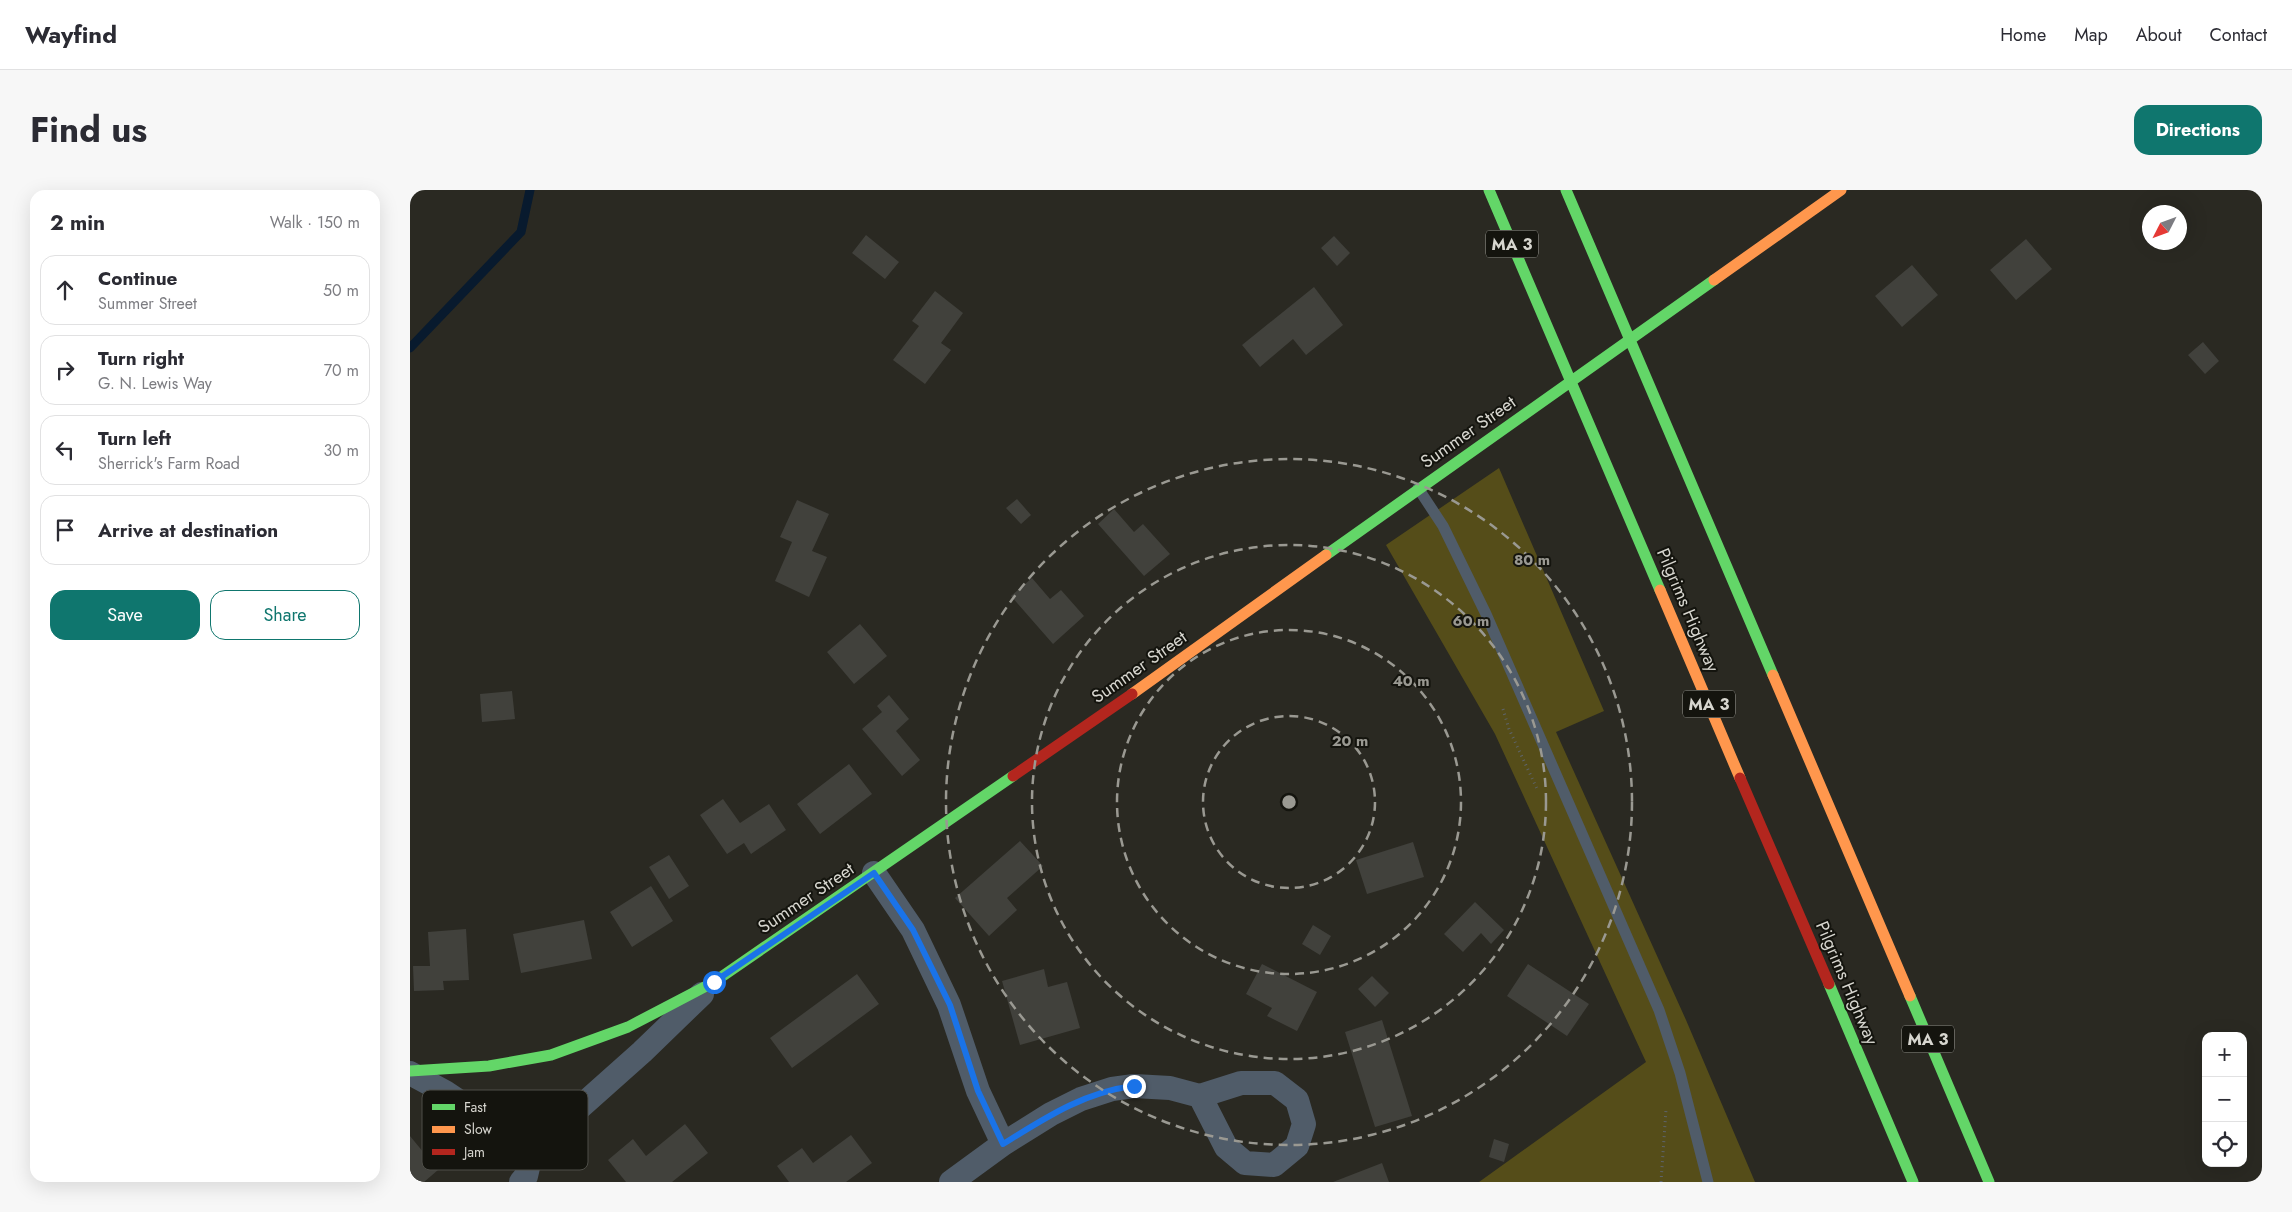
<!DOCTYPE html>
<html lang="en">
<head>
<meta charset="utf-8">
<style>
  body { margin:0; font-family:Jost,sans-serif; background:#f7f7f7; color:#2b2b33 }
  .controls { position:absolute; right:15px; bottom:15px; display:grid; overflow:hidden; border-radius:10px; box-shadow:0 5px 20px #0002 }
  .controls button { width:45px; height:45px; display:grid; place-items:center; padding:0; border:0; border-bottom:1px solid #e1e1e2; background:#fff; color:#2b2b33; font:25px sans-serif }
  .compass { position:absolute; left:1732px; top:15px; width:45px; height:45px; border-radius:50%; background:#fff; box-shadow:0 5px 20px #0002; rotate:228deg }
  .stop { position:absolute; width:15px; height:15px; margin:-11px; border:4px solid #1a73e8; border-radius:50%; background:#fff }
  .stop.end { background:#1a73e8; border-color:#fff; box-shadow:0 1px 5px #0008 }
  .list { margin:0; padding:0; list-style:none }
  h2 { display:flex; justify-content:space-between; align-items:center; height:65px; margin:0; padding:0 20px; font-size:21px }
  h2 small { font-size:16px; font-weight:400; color:#7c7c81 }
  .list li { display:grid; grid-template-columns:32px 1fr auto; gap:15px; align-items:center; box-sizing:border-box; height:70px; margin:0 10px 10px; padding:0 10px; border:1px solid #e1e1e2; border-radius:15px }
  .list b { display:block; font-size:19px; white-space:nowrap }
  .list p { margin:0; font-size:16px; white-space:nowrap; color:#7c7c81 }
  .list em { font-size:16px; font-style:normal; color:#7c7c81 }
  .actions { display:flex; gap:10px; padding:15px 20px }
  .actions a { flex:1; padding:11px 0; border:1px solid #0f766e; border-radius:15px; text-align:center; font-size:18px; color:#0f766e }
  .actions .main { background:#0f766e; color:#fff }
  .icon { flex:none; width:28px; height:28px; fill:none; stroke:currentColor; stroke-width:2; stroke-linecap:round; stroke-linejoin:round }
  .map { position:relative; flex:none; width:1852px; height:992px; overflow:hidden; border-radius:15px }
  header { display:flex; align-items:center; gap:30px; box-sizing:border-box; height:70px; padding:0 25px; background:#fff; border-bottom:1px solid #e1e1e2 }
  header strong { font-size:24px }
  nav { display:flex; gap:28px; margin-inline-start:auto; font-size:18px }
  .intro { display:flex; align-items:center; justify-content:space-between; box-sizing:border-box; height:120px; padding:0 30px }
  h1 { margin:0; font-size:35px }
  .button { padding:12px 22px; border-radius:15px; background:#0f766e; color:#fff; font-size:18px; font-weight:700 }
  main { display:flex; gap:30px; padding:0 30px }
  aside { flex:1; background:#fff; border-radius:15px; box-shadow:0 5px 20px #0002 }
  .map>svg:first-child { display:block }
</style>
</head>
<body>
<header>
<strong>Wayfind</strong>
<nav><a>Home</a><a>Map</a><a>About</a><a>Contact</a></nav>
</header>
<div class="intro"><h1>Find us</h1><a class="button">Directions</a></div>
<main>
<aside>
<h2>2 min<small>Walk · 150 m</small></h2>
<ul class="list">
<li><svg class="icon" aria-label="ahead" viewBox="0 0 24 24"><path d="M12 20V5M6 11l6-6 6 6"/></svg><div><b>Continue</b><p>Summer Street</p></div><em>50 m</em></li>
<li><svg class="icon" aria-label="right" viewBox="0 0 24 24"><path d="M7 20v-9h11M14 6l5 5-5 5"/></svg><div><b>Turn right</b><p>G. N. Lewis Way</p></div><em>70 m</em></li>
<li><svg class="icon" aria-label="left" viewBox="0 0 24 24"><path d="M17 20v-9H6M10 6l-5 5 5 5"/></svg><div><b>Turn left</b><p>Sherrick's Farm Road</p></div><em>30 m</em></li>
<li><svg class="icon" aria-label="arrive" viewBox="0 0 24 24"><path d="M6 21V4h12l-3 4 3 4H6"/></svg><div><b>Arrive at destination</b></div></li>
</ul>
<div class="actions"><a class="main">Save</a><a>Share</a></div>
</aside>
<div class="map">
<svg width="1852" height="992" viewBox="0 0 1852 992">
  <rect width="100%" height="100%" fill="#2a2922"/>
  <path fill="#554d19" d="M1089 278 1194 521 1146 542 1276 830 1345 992H1069L1236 872 1085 544 976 355Z"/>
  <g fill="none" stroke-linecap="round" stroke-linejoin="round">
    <path stroke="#081a2e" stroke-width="9" d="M0 158 111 42 120 0"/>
  </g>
  <path fill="#41413c" d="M456 45 489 72 475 89 442 63Z
    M924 46 940 63 927 76 911 58Z
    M1616 49 1642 79 1606 110 1580 80Z
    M1502 75 1528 105 1492 137 1465 106Z
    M904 97 933 135 896 165 883 149 850 177 832 155Z
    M525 101 553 123 531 153 541 160 515 194 483 170 509 136 502 131Z
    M1793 152 1809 171 1795 184 1778 165Z
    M607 309 621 325 611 334 596 318Z
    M387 310 419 324 402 361 417 367 399 407 365 391 382 352 370 347Z
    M704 319 724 342 733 334 760 364 734 386 688 334Z
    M622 388 640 409 651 400 674 426 643 454 601 406Z
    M450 434 477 466 444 494 417 462Z
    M102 501 105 529 72 532 70 504Z
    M479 505 499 529 486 541 510 570 492 586 452 539 472 522 467 516Z
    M439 574 462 604 410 644 387 614Z
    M313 609 330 633 359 614 376 640 341 664 334 653 317 664 290 625Z
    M610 651 633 676 597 708 607 720 579 746 545 708Z
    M1003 652 1014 687 957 704 946 670Z
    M259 665 279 696 259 709 239 677Z
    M241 696 263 731 222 757 200 722Z
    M1065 712 1094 740 1081 754 1071 743 1053 762 1034 744Z
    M174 730 182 769 111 783 103 744Z
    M903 735 921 746 910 765 892 754Z
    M56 739 59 790 33 791 34 800 4 801 3 776H20L18 742Z
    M852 774 907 802 887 841 857 826 862 818 836 804Z
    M1118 774 1179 814 1157 846 1097 806Z
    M634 779 638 797 657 792 670 838 610 855 592 791Z
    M447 784 469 814 382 878 360 848Z
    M962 786 979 803 965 817 948 799Z
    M972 830 1002 926 965 937 935 842Z
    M275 934 298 963 262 992H216L198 970 223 949 236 966Z
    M441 945 462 973 436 992H379L367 976 392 958 403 973Z
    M0 946 28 980 14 992H0Z
    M1084 949 1099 954 1094 972 1079 967Z
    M972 973 979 992H923Z"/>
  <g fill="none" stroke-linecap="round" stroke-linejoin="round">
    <path stroke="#5e646a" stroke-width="3" stroke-dasharray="1 4" stroke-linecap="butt" d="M1093 519 1099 539 1128 601
      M1251 992 1256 920"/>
    <path stroke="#505c69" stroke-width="11" d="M1008 298 1033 336 1076 424 1249 820 1270 883 1298 992"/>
    <path stroke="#505c69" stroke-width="24" d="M464 683 503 740 539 815 568 901 593 954
      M0 883 35 902 122 960
      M111 992 116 986 122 960 232 862 292 804
      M541 992 593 954 641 924 671 909 702 899 724 896 760 898 790 906 831 893H865L887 910 894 934 887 956 864 975 835 973 816 957 790 906"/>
    <path stroke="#63d668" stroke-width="11" d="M1079 0 1250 400
      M1156 0 1363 485
      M916 365 1304 90
      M1419 794 1503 992
      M1500 806 1579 992
      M0 881 79 876 141 865 218 837 304 792 603 586"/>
    <path stroke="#ff974d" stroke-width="11" d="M1304 90 1431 0
      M1250 400 1330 588
      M1363 485 1500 806
      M722 504 916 365"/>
    <path stroke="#b3261e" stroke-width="11" d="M603 586 722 504
      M1330 588 1419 794"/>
  </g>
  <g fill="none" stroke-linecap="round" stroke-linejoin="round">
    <path stroke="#1a73e8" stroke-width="6" d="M304 792 464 683 503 740 540 815 568 901 593 954C635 928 674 902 724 896"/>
  </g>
  <g fill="none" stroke="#9a9992" stroke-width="2.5" stroke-dasharray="9 6">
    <circle cx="879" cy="612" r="86"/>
    <circle cx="879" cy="612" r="172"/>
    <circle cx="879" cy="612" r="257"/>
    <circle cx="879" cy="612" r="343"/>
  </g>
  <g text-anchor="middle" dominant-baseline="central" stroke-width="4" stroke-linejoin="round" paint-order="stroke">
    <g fill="#14140e" stroke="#9c9c95" stroke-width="1">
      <rect x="1076" y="40.5" width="52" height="27" rx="4"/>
      <rect x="1273" y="500.5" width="52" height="27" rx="4"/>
      <rect x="1492" y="835.5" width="52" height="27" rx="4"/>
    </g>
    <g font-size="16" font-weight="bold" fill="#d7d6cf">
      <text x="1102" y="54">MA 3</text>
      <text x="1299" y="514">MA 3</text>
      <text x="1518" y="849">MA 3</text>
    </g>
    <g font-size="18" fill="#d7d6cf" stroke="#14140e">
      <text transform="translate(1058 242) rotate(-35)">Summer Street</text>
      <text transform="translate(1278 420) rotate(67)">Pilgrims Highway</text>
      <text transform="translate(729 477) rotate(-35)">Summer Street</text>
      <text transform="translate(396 708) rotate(-34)">Summer Street</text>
      <text transform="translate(1437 793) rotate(67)">Pilgrims Highway</text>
    </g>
  </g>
  <rect x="12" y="900" width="166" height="80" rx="8" fill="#14140e" stroke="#4e4e48" stroke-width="1"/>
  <rect x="22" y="914" width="23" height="6" fill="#63d668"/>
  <rect x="22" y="936" width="23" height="7" fill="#ff974d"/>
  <rect x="22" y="959" width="23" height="6" fill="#b3261e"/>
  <g font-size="14" fill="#d7d6cf">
    <text x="54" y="922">Fast</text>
    <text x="54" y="944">Slow</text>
    <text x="54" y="967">Jam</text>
  </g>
  <circle cx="879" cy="612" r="8" fill="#9a9992" stroke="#14140e" stroke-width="2.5"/>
  <g font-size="15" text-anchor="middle" font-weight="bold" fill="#9a9992" stroke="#14140e" stroke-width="4" stroke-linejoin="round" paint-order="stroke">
    <text x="1122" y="375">80 m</text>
    <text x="1061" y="436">60 m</text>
    <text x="1001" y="496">40 m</text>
    <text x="940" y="556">20 m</text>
  </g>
</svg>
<div class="controls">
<button>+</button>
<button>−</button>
<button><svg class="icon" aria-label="locate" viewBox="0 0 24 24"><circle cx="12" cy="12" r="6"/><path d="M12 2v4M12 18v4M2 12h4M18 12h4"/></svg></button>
</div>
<svg class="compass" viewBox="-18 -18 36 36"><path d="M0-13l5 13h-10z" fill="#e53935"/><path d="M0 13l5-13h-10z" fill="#7c7c81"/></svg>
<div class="stop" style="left:304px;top:792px"></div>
<div class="stop end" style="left:724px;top:896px"></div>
</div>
</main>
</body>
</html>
